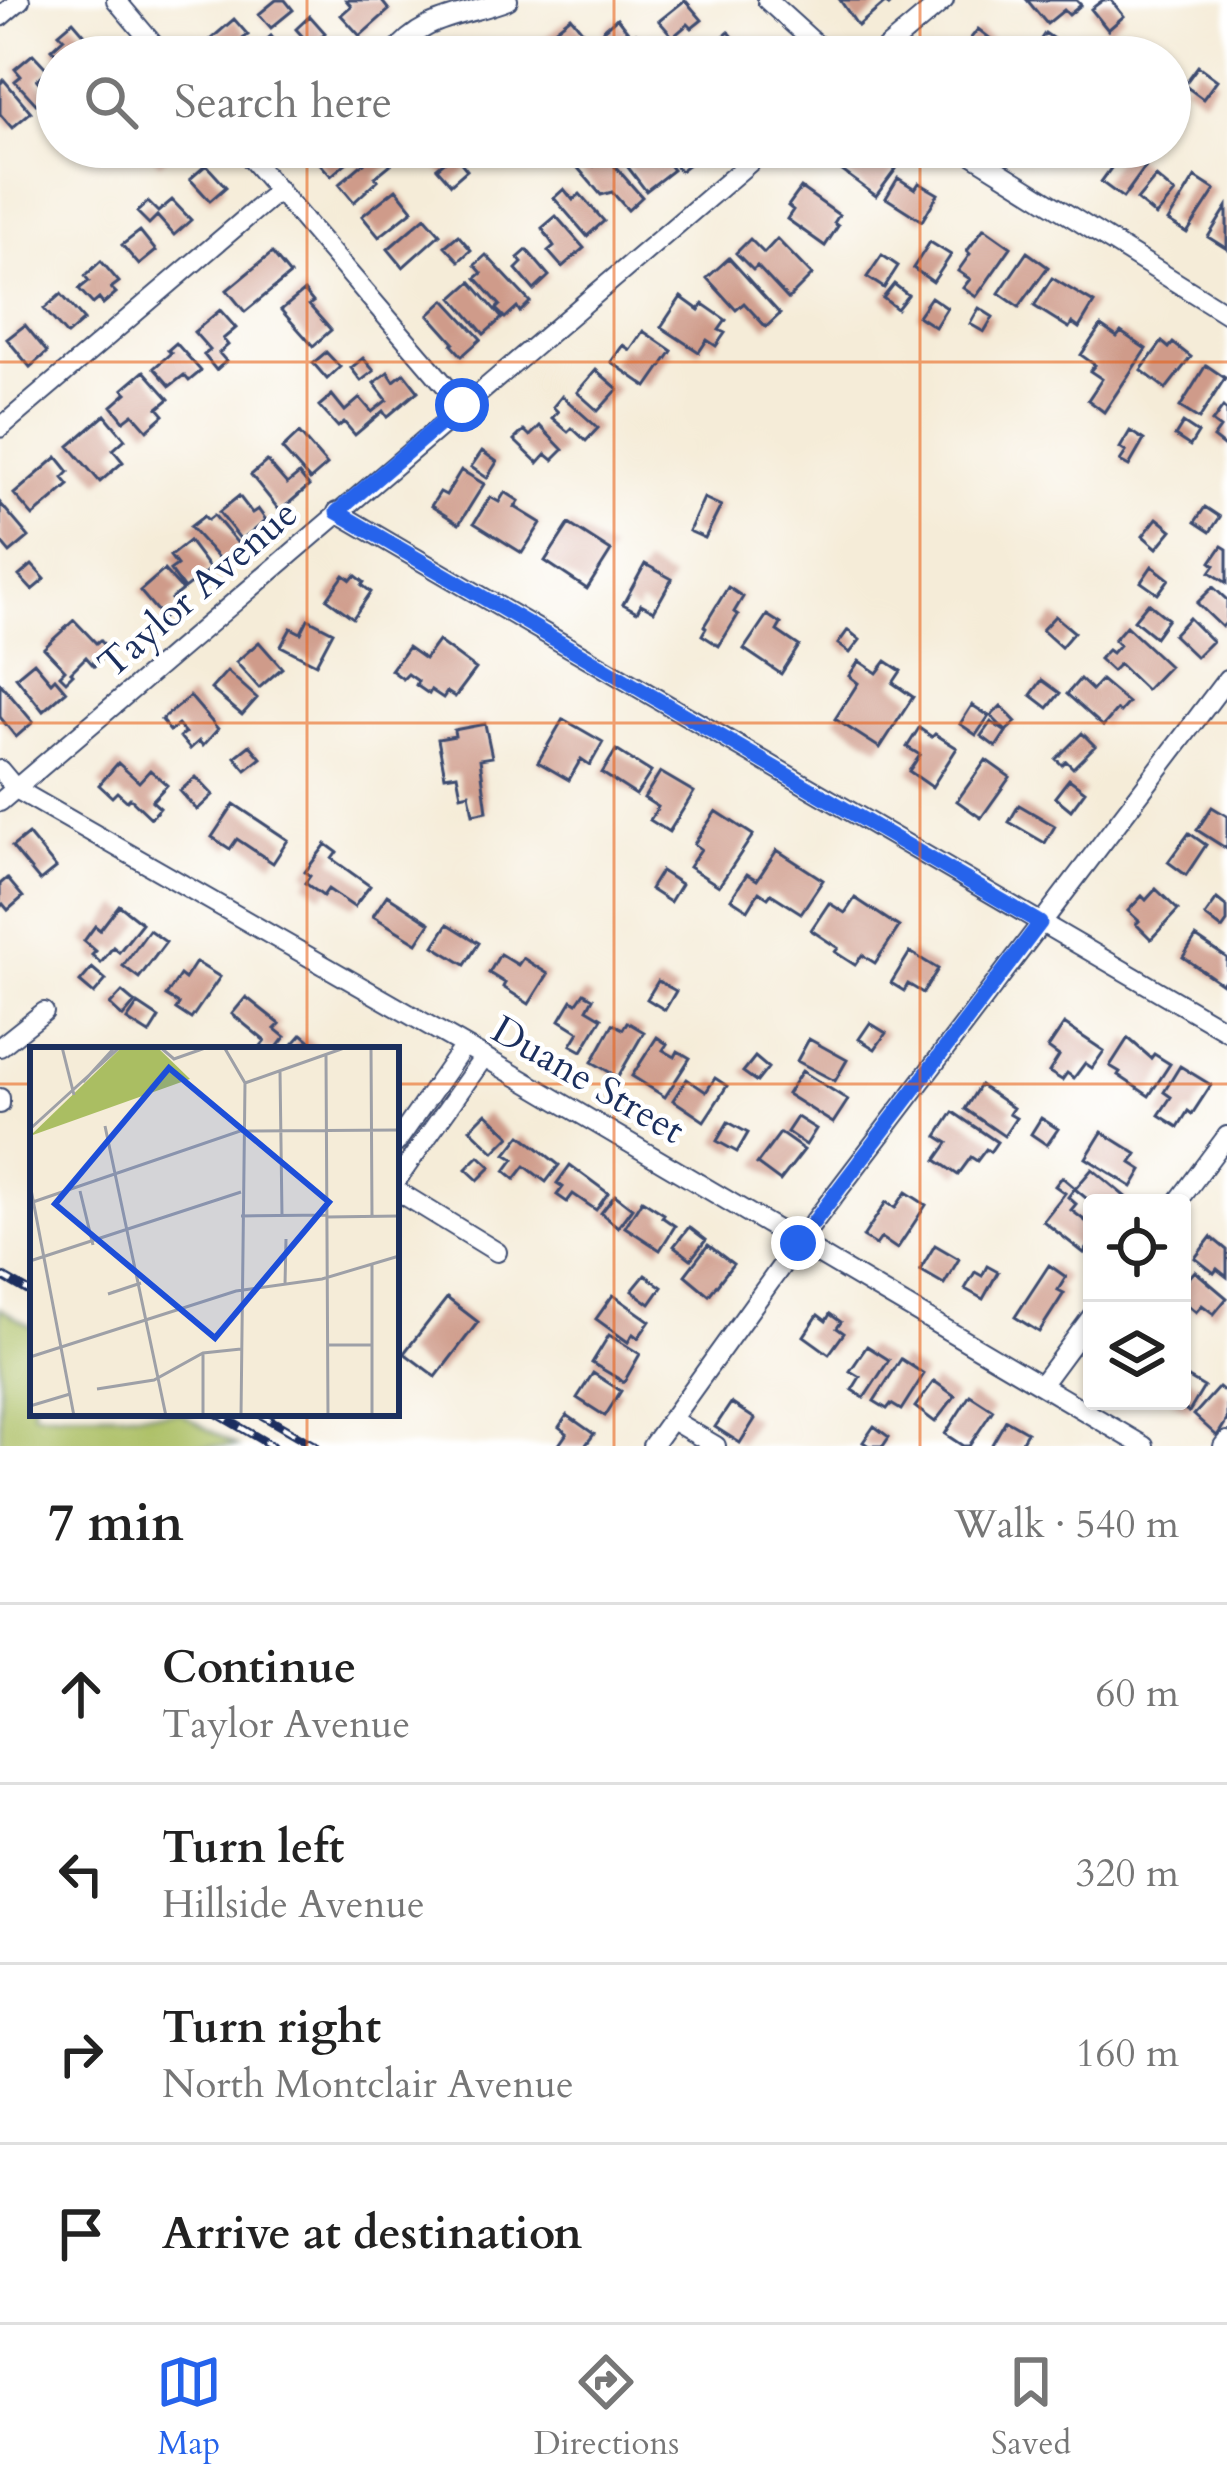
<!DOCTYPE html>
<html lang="en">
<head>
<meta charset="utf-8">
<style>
  body { margin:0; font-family:Cardo,serif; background:#f6f6f6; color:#222 }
  .controls { position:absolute; right:36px; bottom:36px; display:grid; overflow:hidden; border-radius:12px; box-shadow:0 3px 9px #0004 }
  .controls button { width:108px; height:108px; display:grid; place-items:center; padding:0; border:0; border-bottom:3px solid #e0e0e0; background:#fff; color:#222; font:60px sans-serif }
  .stop { position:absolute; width:36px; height:36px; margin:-27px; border:9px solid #2563eb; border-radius:50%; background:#fff }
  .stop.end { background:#2563eb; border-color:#fff; box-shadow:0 3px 12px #0008 }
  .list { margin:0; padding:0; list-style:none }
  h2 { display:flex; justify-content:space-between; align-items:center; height:156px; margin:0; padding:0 48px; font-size:51px }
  h2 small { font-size:39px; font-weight:400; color:#767676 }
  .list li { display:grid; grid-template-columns:78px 1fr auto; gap:36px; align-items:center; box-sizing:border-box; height:180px; padding:0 48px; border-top:3px solid #e0e0e0 }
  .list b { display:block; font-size:45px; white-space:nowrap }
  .list p { margin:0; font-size:39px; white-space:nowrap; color:#767676 }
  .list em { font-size:39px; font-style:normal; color:#767676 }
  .icon { flex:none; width:66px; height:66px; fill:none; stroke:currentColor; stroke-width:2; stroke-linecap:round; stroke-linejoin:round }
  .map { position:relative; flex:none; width:1227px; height:1446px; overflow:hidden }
  .search { position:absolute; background:#fff; box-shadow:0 3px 9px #0004; left:36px; right:36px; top:36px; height:132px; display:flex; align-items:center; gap:30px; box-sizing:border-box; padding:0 42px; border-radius:66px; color:#767676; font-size:45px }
  .sheet { height:876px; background:#fff }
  nav { display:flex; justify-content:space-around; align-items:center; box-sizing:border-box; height:168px; border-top:3px solid #e0e0e0; background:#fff; font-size:33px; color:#767676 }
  nav a { display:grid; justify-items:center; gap:6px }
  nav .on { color:#2563eb }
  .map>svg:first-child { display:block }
</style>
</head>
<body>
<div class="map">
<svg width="1227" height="1446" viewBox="0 0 1227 1446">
  <rect width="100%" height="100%" fill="#fff"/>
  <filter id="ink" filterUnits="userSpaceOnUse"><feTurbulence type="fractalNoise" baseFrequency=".00833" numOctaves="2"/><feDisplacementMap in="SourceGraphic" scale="24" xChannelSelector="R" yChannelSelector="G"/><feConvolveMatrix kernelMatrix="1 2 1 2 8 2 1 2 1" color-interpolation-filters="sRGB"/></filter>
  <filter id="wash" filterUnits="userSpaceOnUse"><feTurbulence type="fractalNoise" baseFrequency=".004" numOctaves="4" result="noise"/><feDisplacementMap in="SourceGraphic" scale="48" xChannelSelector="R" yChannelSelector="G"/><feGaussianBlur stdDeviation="2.7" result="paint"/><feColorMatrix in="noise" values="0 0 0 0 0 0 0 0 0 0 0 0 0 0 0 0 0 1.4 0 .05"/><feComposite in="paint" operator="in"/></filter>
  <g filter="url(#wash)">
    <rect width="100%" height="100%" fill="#f5ecd8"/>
    <path fill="#aabe62" stroke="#627660" stroke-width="3" d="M0 1308 33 1328V1413H180L237 1446H0Z"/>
    <g id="blocks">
      <path fill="#cf9b8a" d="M276 0H285L293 10 271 28 259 14Z
        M346 0H381L389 10 360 36 341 15 351 6Z
        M685 0 702 20 692 28 688 24 673 37 659 21Z
        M840 0H895L889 6 886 2 858 26Z
        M1027 0H1076L1081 5 1069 15 1064 10 1047 24Z
        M1103 0H1111L1124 16 1108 30 1091 9Z
        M310 16 325 33 311 46 296 29Z
        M571 17 589 39 567 57 561 52 555 57H545L535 45Z
        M617 18 629 33 616 44 603 30Z
        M234 19 248 35 240 41 243 44 227 57 211 39Z
        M73 21 104 57H59L52 49 64 38 59 33Z
        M978 29 1005 50 1000 57H956Z
        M729 32 750 57H712L707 51Z
        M636 33 647 46 632 57 622 45Z
        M1045 33 1061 44 1051 57H1046L1034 49Z
        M271 36 285 53 281 57H247Z
        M33 54 48 70 37 80 48 93 36 104 15 81 21 76 15 69Z
        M1198 66 1217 80 1203 99 1184 85Z
        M4 80 31 112 12 128 0 114V84Z
        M145 147H179L160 164Z
        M305 147H356L349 153 353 157 331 176Z
        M652 147H655L673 170 646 191 627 166Z
        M660 147H697L702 154 680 171Z
        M840 147H849L875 167 882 158 896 169 876 196 830 162Z
        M379 150 391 164 375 177 378 180 354 202 339 184Z
        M1124 150 1146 166 1123 198 1101 182Z
        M454 154 467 170 451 184 437 168Z
        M606 156 642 197 628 210 612 192 601 195 578 168 587 159 594 166Z
        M206 165 226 187 210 201 190 179Z
        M1156 177 1175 193 1156 216 1137 200Z
        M1195 177 1215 190 1187 233 1168 221Z
        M898 178 915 189 919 183 938 194 922 221 886 198Z
        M801 188 839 215 834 223 838 226 825 246 787 219 793 210 788 206Z
        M396 189 413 210 379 237 362 216Z
        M564 189 573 200 580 194 604 221 587 236 554 198Z
        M172 200 191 220 174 235 157 216 149 224 137 212 148 202 158 212Z
        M1227 207V249L1208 237Z
        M556 216 584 248 562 267 548 251 554 246 542 228Z
        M425 217 440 234 403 267 388 249Z
        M984 228 1011 247 976 297 963 288 970 279 958 271 970 254 967 251Z
        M140 231 156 251 139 265 122 245Z
        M458 235 471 250 459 261 445 246Z
        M750 239 764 253 777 239 812 275 788 299 757 266 753 270 736 253Z
        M930 242 951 255 933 282 913 268Z
        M527 250 549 276 534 290 516 269 522 263 518 258Z
        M1027 252 1048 267 1019 307 999 293Z
        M272 253 290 275 245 312 227 290Z
        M486 255 530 302 520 312 517 307 505 318 496 309 500 305 476 278 482 273 475 265Z
        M882 255 898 266 884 288 867 277Z
        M729 258 780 314 766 327 744 303 736 310 707 278Z
        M101 261 119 282 111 288 116 293 103 304 99 299 93 304 79 289 89 281 85 276Z
        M1052 278 1094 303 1079 328 1072 323 1069 328 1034 306Z
        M471 282 502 318 484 334 453 298Z
        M894 284 908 295 897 309 883 298Z
        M304 291 313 302 309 305 331 330 313 346 281 310Z
        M61 294 84 320 67 335 44 309Z
        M681 297 699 310 703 304 726 320 719 330 725 333 716 346 707 340 699 352 661 327Z
        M931 297 947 308 935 327 918 316Z
        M445 300 481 339 462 356 452 345 454 343 429 315Z
        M979 308 993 317 984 332 970 324Z
        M220 310 236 328 223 339 228 345 219 353 226 361 216 370 204 355 210 350 194 332Z
        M25 325 47 352 30 367 7 339Z
        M1101 326 1117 337 1121 332 1146 349 1104 412 1088 400 1102 379 1090 371 1095 365 1081 355Z
        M643 331 672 351 647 387 611 362 623 345 630 350Z
        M1162 342 1169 348 1173 343 1191 357 1166 389 1141 370Z
        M176 343 201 371 189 381 184 375 170 386 154 368 171 353 168 350Z
        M326 352 340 367 327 379 313 363Z
        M363 358 374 371 361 381 351 368Z
        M1206 365 1225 378 1199 419 1180 407Z
        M596 370 618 389 598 411 577 392Z
        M144 371 169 399 158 408 164 415 147 430 133 414 124 421 112 406 127 393 123 389Z
        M388 372 394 381 404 373 418 391 387 417 383 411 355 435 344 422 338 427 319 406 332 395 345 411 360 398 372 412 387 400 374 383Z
        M562 396 598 428 586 441 572 428 568 432 552 418 558 412 553 407Z
        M1223 407 1227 411V449L1213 438 1220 428 1212 422Z
        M105 415 125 439 113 450 123 462 100 482 69 446Z
        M1183 423 1198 433 1190 446 1175 436Z
        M540 426 563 450 553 460 546 454 538 463 514 440 524 430 530 436Z
        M1130 431 1144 440 1129 466 1120 461 1126 452 1120 448Z
        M299 433 327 465 310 480 282 449Z
        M482 451 497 462 487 478 471 467Z
        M57 457 69 472 63 478 69 485 33 516 14 494Z
        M267 461 287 484 299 474 309 486 280 511 251 475Z
        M461 470 484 484 459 524 431 506 440 492 446 495Z
        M505 492 519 501 515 507 541 523 522 553 474 523 490 497 499 502Z
        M239 496 252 513 258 509 266 520 241 540 219 512Z
        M704 498 721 506 705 538 689 531Z
        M0 503 29 537 10 553 0 541Z
        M1205 507 1220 517 1210 532 1195 522Z
        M214 515 240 546 221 561 190 527 204 516 208 520Z
        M1157 518 1172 530 1157 548 1143 536Z
        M569 524 611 551 587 589 545 561Z
        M189 541 210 569 184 589 170 570 177 565 170 556Z
        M1222 546 1227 549V583L1210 572 1215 565 1211 562Z
        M645 564 672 579 654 611 641 604 637 612 623 604Z
        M32 565 45 579 32 590 19 576Z
        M1152 566 1169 579 1158 594 1141 582Z
        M164 570 182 590 171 599 177 605 163 618 140 591Z
        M344 575 351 580 355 575 364 582 362 585 371 592 353 618 327 599Z
        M728 587 743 597 734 612 738 615 719 646 702 635 706 628 704 626Z
        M1213 587 1227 600V622L1222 627 1197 603Z
        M1148 603 1168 619 1155 637 1134 620Z
        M767 615 781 624 777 631 799 646 781 674 744 649Z
        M1055 616 1074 632 1061 647 1042 630Z
        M1189 618 1212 641 1196 657 1173 635Z
        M308 619 333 632 316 664 281 646 291 628 301 633Z
        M74 620 96 643 100 640 110 651 94 666 86 657 71 672 73 674 66 681 60 675 65 670 44 648Z
        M1126 626 1169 666 1146 690 1119 664 1112 671 1099 659 1108 650 1112 653 1119 645 1114 640Z
        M848 630 860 640 850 653 838 644Z
        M438 641 476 669 455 697 447 692 443 698 431 690 429 694 416 685 418 681 408 674 403 679 391 670 408 647 425 659Z
        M259 642 282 668 259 688 236 662Z
        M859 661 877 673 886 661 901 671 893 683 913 697 880 748 835 719 858 683 849 676Z
        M34 662 51 682 55 678 66 691 43 711 16 677Z
        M227 671 257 698 242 715 211 689Z
        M1080 679 1092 690 1101 680 1128 703 1120 712 1117 710 1103 726 1067 694Z
        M1042 680 1060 693 1048 708 1031 695Z
        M0 683 33 722 16 737 0 717Z
        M190 696 218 729 203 746 199 741 190 749 180 737 185 733 178 725 170 731 161 720Z
        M972 705 989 716 976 735 960 724Z
        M1001 706 1016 722 1006 731 991 716Z
        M563 719 603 742 590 765 581 759 569 780 538 762Z
        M991 722 1006 732 996 747 981 736Z
        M485 724 492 757 480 759 487 811 473 814 469 793 461 795 457 774 445 776 438 739 455 736 454 730Z
        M919 728 932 737 935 734 957 748 932 787 909 771 920 755 907 747Z
        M1082 733 1095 746 1073 768 1066 761 1062 765 1056 759Z
        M250 745 261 758 246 770 235 757Z
        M616 750 651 772 636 795 602 773Z
        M986 760 1010 777 981 818 957 801Z
        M118 763 139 782 150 770 167 785 152 801 160 808 151 818 130 798 127 801 117 792 112 797 99 785Z
        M660 772 694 792 669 832 650 820 658 807 644 798Z
        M196 777 213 795 197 810 180 791Z
        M1069 779 1085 791 1071 810 1055 797Z
        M234 804 288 840 273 863 237 839 230 849 212 837Z
        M1019 805 1055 826 1045 843 1009 822Z
        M1212 807 1227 816V849L1197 830Z
        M716 811 753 835 719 886 689 867 701 849 694 844Z
        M1189 833 1206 845 1186 875 1168 862Z
        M28 834 56 868 40 881 12 847Z
        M326 844 337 852 332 859 370 886 354 907 328 889 323 896 305 883 310 876 305 872Z
        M777 850 823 880 801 913 771 894 768 898 759 892 748 910 731 899 747 874 757 880Z
        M661 871 681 884 670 902 650 889Z
        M7 878 23 897 8 910 3 904 0 907V884Z
        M1156 889 1178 910 1151 939 1136 924 1139 921 1128 911 1142 896 1146 900Z
        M387 895 430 923 417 943 373 916Z
        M855 898 899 927 875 963 862 955 855 965 835 952 838 948 811 930 829 903 845 913Z
        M1217 899 1227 907V922L1222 929 1205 916Z
        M119 905 142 923 119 952 113 947 101 963 92 955 96 951 84 941 95 926 100 930Z
        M448 924 479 943 465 965 434 946Z
        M149 930 166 942 139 978 123 966Z
        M1196 937 1227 958V977L1222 984 1183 957Z
        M910 952 938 969 923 993 908 984 904 991 891 983Z
        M500 954 518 965 523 958 548 974 529 1004 503 987 505 983 489 973Z
        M196 962 220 977 191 1019 176 1009 179 1004 166 996 180 975 185 979Z
        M92 968 106 980 94 994 80 982Z
        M658 981 676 991 665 1010 647 999Z
        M122 992 135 1003 123 1017 110 1005Z
        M584 993 593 998 587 1009 602 1018 582 1051 571 1045 579 1032 560 1020 572 1000 577 1003Z
        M246 997 280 1024 275 1029 285 1037 275 1050H266L261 1046 265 1041 232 1014Z
        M138 1004 159 1018 149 1034 127 1020Z
        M627 1022 644 1032 618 1077 592 1062 613 1024 623 1029Z
        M870 1023 886 1033 875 1049 859 1039Z
        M1064 1024 1104 1051 1092 1068 1085 1063 1074 1078 1067 1073 1062 1080 1049 1072 1059 1056 1048 1048Z
        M302 1034 321 1050H288Z
        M657 1037 667 1044 663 1050 675 1057 678 1051 690 1058 665 1097 632 1076Z
        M1128 1038 1151 1058 1154 1054 1170 1064 1149 1096 1118 1075 1120 1072 1110 1066Z
        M809 1039 847 1060 835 1081 797 1061Z
        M755 1057 768 1068 757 1082 743 1072Z
        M1180 1066 1211 1085 1192 1114 1188 1111 1178 1127 1159 1115 1171 1097 1164 1092Z
        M802 1071 848 1100 833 1123 787 1094Z
        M715 1078 727 1086 704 1121 673 1100 687 1079 706 1092Z
        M980 1085 1013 1108 1009 1114 1016 1118 1004 1136 965 1109Z
        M953 1112 997 1142 990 1152 986 1149 977 1161 971 1157 958 1175 936 1160 948 1143 937 1136Z
        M486 1113 510 1136 494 1152 470 1129Z
        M797 1117 816 1129 806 1145 787 1132Z
        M1041 1118 1058 1129 1047 1145 1031 1134Z
        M728 1122 748 1133 737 1152 717 1141Z
        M1102 1132 1137 1154 1131 1163 1142 1170 1132 1187 1086 1158Z
        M780 1133 804 1150 780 1181 757 1164Z
        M521 1135 559 1165 546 1182 525 1166 515 1179 505 1171 514 1159 506 1154Z
        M479 1156 491 1167 478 1180 466 1169Z
        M570 1165 608 1193 596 1210 573 1194 567 1202 557 1195 563 1187 557 1183Z
        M1092 1169 1128 1199 1125 1203H1092L1075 1189Z
        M1062 1177 1075 1188 1068 1197 1076 1204 1071 1210 1092 1226V1242L1084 1253 1043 1221 1065 1193 1055 1186Z
        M906 1192 926 1205 897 1249 881 1238 876 1245 863 1237 886 1202 895 1208Z
        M615 1195 632 1208 618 1227 601 1213Z
        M642 1200 664 1214 662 1217 675 1226 660 1250 625 1227Z
        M689 1227 706 1240 691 1259 674 1246Z
        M1211 1237 1227 1250V1277L1217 1269 1214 1273 1195 1258Z
        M708 1245 733 1264 709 1295 685 1275Z
        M935 1245 959 1259 944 1284 920 1270Z
        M1049 1265 1066 1277 1058 1290 1064 1293 1039 1332 1015 1317Z
        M987 1266 998 1272 983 1299 965 1289 975 1272 982 1276Z
        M1195 1271 1227 1298 1214 1314 1202 1305 1196 1312 1182 1300V1286Z
        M645 1275 662 1287 650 1304 632 1291Z
        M613 1295 650 1321 638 1338 633 1334 628 1342 596 1319Z
        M447 1298 478 1322 436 1377 404 1353Z
        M830 1314 841 1322 837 1328 844 1333 829 1354 804 1336 818 1315 826 1321Z
        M609 1335 640 1354 624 1382 592 1363Z
        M867 1346 889 1360 864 1398 852 1390 860 1377 850 1371Z
        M901 1359 924 1374 901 1410 891 1404 887 1409 874 1401Z
        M593 1373 621 1391 605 1416 577 1398Z
        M1182 1374 1204 1387 1189 1412 1171 1401H1182Z
        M934 1381 955 1396 935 1422 915 1407Z
        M1219 1387 1227 1394V1420L1217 1436 1194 1415Z
        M970 1395 993 1410 969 1446H963L945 1434Z
        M731 1403 755 1419 740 1443 715 1427Z
        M567 1415 594 1434 585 1446H558L567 1433 559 1427Z
        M1006 1420 1027 1432 1019 1446H991Z
        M874 1426 889 1437 883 1446H869L863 1442Z"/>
    </g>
  </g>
  <g filter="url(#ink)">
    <use href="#blocks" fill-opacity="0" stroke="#3c4b70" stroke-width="3"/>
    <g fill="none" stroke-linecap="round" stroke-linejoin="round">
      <defs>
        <path id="minor" d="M116 0 164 57
          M767 0 830 57
          M0 17 20 0
          M391 57C424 14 462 18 508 0
          M876 57 944 0
          M241 147 462 405
          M960 147 1227 314
          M0 428 279 190
          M337 512 1227 1031
          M0 770 16 789 484 1057 1144 1446
          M0 802 768 147
          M0 1047 44 1012
          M0 1098V1104
          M396 1143 464 1046
          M396 1181 484 1057
          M396 1190 497 1252
          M1177 1203 1227 1136
          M1041 1385 1092 1316
          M672 1420 716 1446
          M652 1446 798 1243 1227 679
          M1223 1446 1227 1441"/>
      </defs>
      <use href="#minor" stroke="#3c4b70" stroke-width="22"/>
      <use href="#minor" stroke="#fff" stroke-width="18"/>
      <defs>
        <path id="rail" d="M0 1275 33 1294
          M216 1413 272 1446
          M258 1413 315 1446"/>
      </defs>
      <use href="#rail" stroke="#1b2f5e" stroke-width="9"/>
      <use href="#rail" stroke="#fff" stroke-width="4.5" stroke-dasharray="14" stroke-linecap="butt"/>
    </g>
  </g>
  <g fill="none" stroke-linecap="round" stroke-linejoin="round" filter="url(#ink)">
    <path stroke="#2563eb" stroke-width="15" d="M462 405 337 512 1040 923 798 1243"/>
  </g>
  <path fill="none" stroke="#e8590c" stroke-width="3" stroke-opacity="0.55" d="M307 0V57M614 0V57M920 0V57M307 147V1050M614 147V1446M920 147V1446M0 362H1227M0 723H1227M0 1084H33M396 1084H1227M307 1413V1446"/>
  <g text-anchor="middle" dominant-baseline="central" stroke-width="9" stroke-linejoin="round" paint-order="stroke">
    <g font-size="39" fill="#1b2f5e" stroke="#fff">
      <text transform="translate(198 589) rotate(-41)">Taylor Avenue</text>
      <text transform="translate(588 1080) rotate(30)">Duane Street</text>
    </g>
  </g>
  <g transform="translate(30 1047)">
    <rect width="369" height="369" fill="#f5ecd8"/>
    <path d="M92 0H127L160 32 0 89Z" fill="#aabe62"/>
    <path fill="none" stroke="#9ea0a7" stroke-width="3" d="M32 0 44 48M130 0 144 12 178 0M194 0 215 36 211 369M341 0 342 169M296 8 298 369M250 24 252 169M53 35 85 0M215 36 317 0M75 79 136 369M0 82 90 0M0 137 44 369M50 144 63 198M0 156 210 84 369 83M211 169 297 168M297 170 369 169M0 214 211 145M342 217V369M255 237 256 192M84 245 78 247 111 236M297 298H342M0 310 206 244 292 232 369 209M67 342 124 333 173 306 211 302M0 359 40 347M173 369V306"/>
    <path fill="#1d4ed8" fill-opacity="0.15" stroke="#1d4ed8" stroke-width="6" d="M139 21 299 155 185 291 25 157Z"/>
    <rect width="369" height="369" fill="none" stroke="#1b2f5e" stroke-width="6"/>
  </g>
</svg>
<div class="controls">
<button><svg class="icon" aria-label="locate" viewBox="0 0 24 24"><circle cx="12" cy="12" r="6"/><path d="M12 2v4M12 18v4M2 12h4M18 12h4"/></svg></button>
<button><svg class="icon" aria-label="layers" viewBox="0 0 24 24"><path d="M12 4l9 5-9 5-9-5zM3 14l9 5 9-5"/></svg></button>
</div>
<div class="stop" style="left:462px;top:405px"></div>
<div class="stop end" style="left:798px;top:1243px"></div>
<div class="search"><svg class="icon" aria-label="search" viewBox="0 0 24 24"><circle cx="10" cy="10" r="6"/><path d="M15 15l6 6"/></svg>Search here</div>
</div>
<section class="sheet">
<h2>7 min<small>Walk · 540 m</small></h2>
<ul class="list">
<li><svg class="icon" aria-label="ahead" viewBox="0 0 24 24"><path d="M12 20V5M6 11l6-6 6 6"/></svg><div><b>Continue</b><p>Taylor Avenue</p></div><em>60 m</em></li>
<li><svg class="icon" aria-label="left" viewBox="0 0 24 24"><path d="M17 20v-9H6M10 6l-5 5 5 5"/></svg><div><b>Turn left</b><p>Hillside Avenue</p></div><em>320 m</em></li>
<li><svg class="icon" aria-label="right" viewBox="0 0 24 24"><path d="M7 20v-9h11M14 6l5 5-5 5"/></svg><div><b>Turn right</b><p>North Montclair Avenue</p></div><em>160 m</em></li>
<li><svg class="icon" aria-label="arrive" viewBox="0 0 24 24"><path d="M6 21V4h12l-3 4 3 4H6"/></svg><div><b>Arrive at destination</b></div></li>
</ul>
</section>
<nav>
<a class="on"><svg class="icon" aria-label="map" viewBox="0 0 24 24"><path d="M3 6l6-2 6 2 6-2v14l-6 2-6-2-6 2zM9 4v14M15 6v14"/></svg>Map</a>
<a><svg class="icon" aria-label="directions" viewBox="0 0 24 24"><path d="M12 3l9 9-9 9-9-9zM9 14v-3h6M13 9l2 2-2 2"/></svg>Directions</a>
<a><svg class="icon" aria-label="saved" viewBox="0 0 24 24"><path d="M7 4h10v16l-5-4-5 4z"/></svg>Saved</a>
</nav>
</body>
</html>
